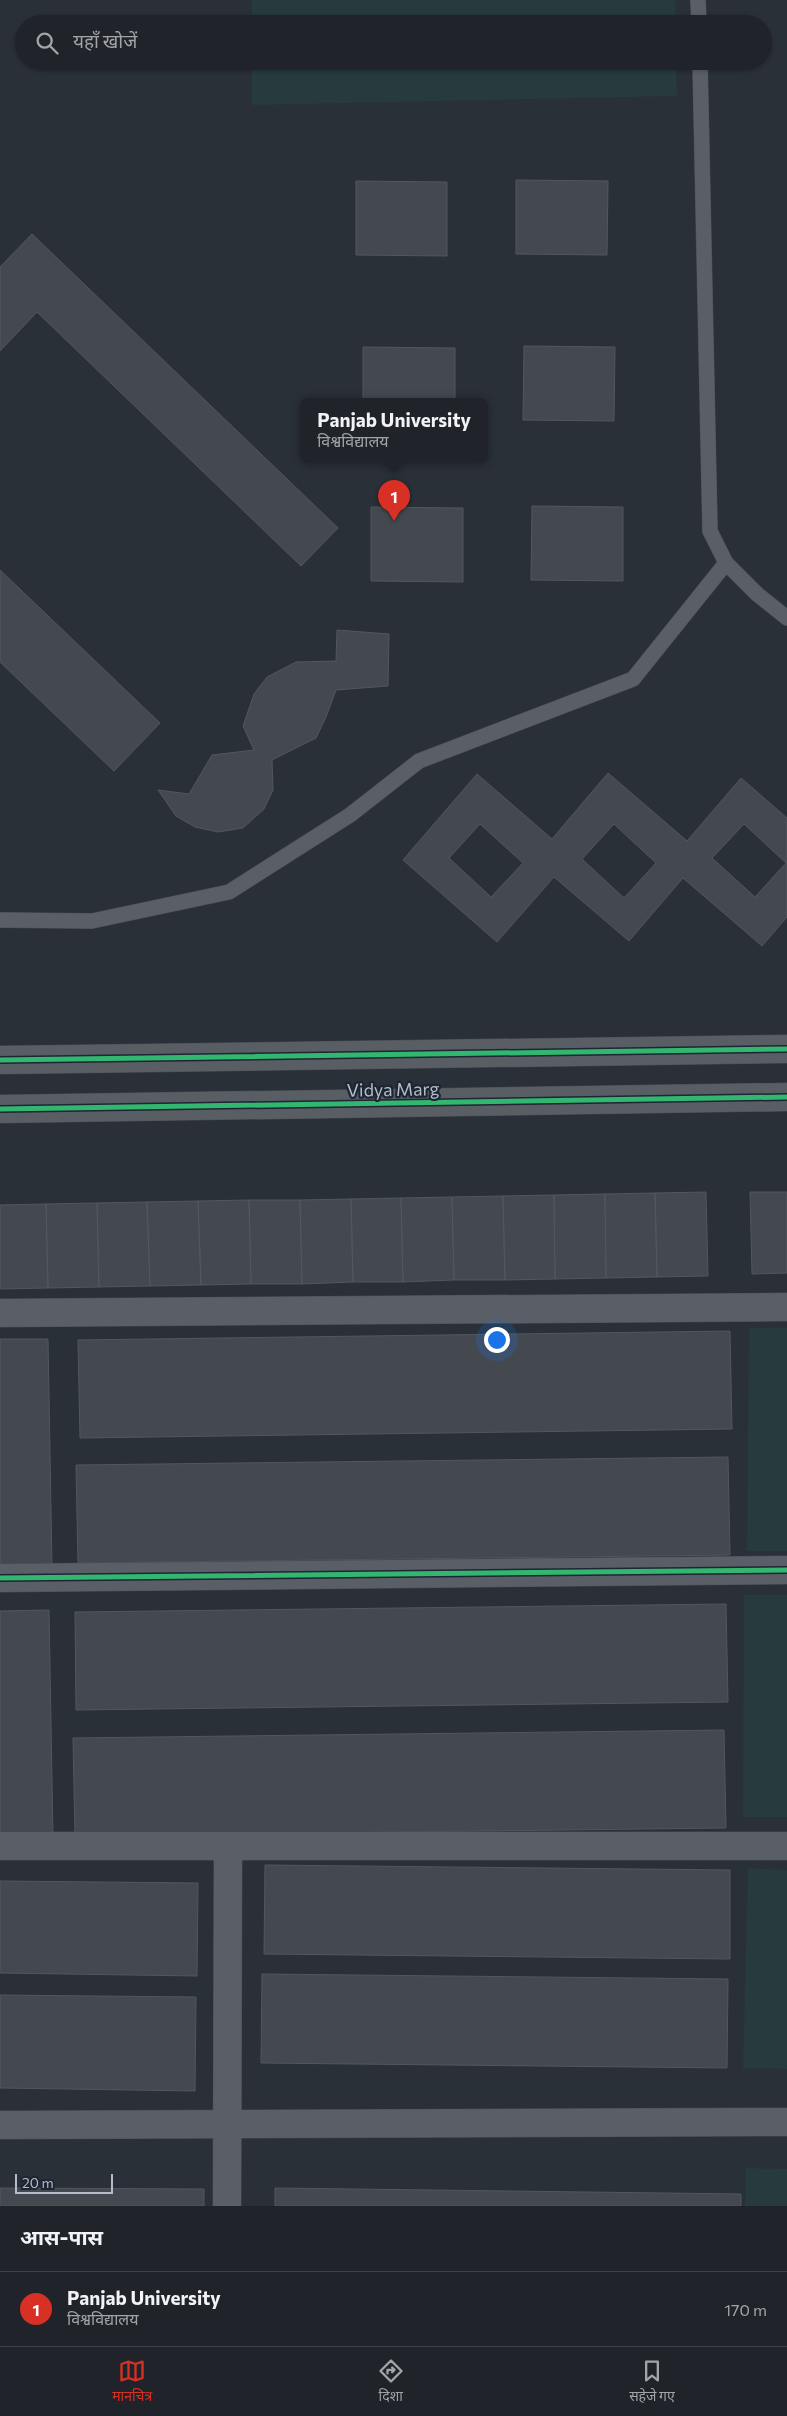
<!DOCTYPE html>
<html lang="hi">
<head>
<meta charset="utf-8">
<style>
  body { margin:0; font-family:Commissioner,"Noto Sans Devanagari",sans-serif; background:#2d3036; color:#f1f3f6 }
  .scale { position:absolute; left:15px; bottom:12px; width:98px; box-sizing:border-box; padding-left:5px; border:2px solid #b4bcc9; border-top:0; font-size:14px; line-height:18px; white-space:nowrap; color:#b4bcc9; -webkit-text-stroke:4px #1d2633; paint-order:stroke }
  .you { position:absolute; left:496px; top:1339px; width:18px; height:18px; margin:-12px; border:4px solid #fff; border-radius:50%; background:#1a73e8; box-shadow:0 0 0 8px #1a73e833 }
  .badge { display:grid; place-items:center; width:32px; height:32px; border-radius:50%; background:#d93025; color:#fff; font-size:16px; font-weight:700 }
  .pin { position:absolute; translate:-50% -41px; filter:drop-shadow(0 1px 2px #0008) }
  .pin::after { content:''; position:absolute; top:26px; width:18px; height:15px; background:inherit; clip-path:polygon(0 0,100% 0,50% 100%) }
  .popup { position:absolute; left:300px; top:398px; width:188px; height:65px; box-sizing:border-box; display:grid; place-content:center; border-radius:8px; background:#20242a; filter:drop-shadow(0 1px 4px #0005); font-size:16px; white-space:nowrap; color:#a2a4a8 }
  .popup b { font-size:19px; color:#f1f3f6 }
  .popup::after { content:''; position:absolute; left:50%; top:100%; margin-left:-10px; border:10px solid transparent; border-top-color:#20242a }
  .list { margin:0; padding:0; list-style:none }
  h2 { display:flex; justify-content:space-between; align-items:center; height:65px; margin:0; padding:0 20px; font-size:21px }
  h2 small { font-size:16px; font-weight:400; color:#a2a4a8 }
  .list li { display:grid; grid-template-columns:32px 1fr auto; gap:15px; align-items:center; box-sizing:border-box; height:75px; padding:0 20px; border-top:1px solid #3d4147 }
  .list b { display:block; font-size:19px; white-space:nowrap }
  .list p { margin:0; font-size:16px; white-space:nowrap; color:#a2a4a8 }
  .list em { font-size:16px; font-style:normal; color:#a2a4a8 }
  .icon { flex:none; width:28px; height:28px; fill:none; stroke:currentColor; stroke-width:2; stroke-linecap:round; stroke-linejoin:round }
  .map { position:relative; flex:none; width:787px; height:2206px; overflow:hidden }
  .search { position:absolute; background:#20242a; box-shadow:0 1px 4px #0004; left:15px; right:15px; top:15px; height:55px; display:flex; align-items:center; gap:12px; box-sizing:border-box; padding:0 18px; border-radius:28px; color:#a2a4a8; font-size:19px }
  .sheet { height:140px; background:#20242a }
  nav { display:flex; justify-content:space-around; align-items:center; box-sizing:border-box; height:70px; border-top:1px solid #3d4147; background:#20242a; font-size:14px; color:#a2a4a8 }
  nav a { display:grid; justify-items:center; gap:2px }
  nav .on { color:#d93025 }
  .map>svg:first-child { display:block }
</style>
</head>
<body>
<div class="map">
<svg width="787" height="2206" viewBox="0 0 787 2206">
  <rect width="100%" height="100%" fill="#2a3038"/>
  <path fill="#273a3e" d="M252 0H675L676 24H252Z
    M252 61H676L677 96 252 105Z
    M749 1328H787V1551H747Z
    M744 1595H787V1817H743Z
    M748 1868 787 1870V2069L743 2068Z
    M746 2168 787 2169V2206H745Z"/>
  <path fill="#444950" stroke="#52575f" fill-rule="evenodd" d="M516 180 608 181 607 255 516 254Z
    M356 181 447 182V256L356 255Z
    M32 234 338 528 301 566 37 312 0 351V267Z
    M524 346 615 347 614 421 523 420Z
    M363 347 455 348V402H363Z
    M532 506 623 507V581L531 580Z
    M371 507 463 508V582L371 581Z
    M0 570 160 723 114 771 0 662Z
    M337 630 389 634 388 686 336 690 326 717 316 738 272 760 273 790 264 809 243 828 218 832 195 827 176 816 158 790 189 794 212 755 254 750 243 726 254 694 267 677 296 662 336 661Z
    M608 773 687 841 741 778 787 818V917L762 946 683 878 629 941 554 877 497 942 403 860 477 774 552 839ZM480 824 523 863 491 897 449 858ZM614 824 656 863 624 898 582 859ZM744 824 786 863 755 897 712 858Z
    M706 1192 708 1276 657 1277 655 1193Z
    M750 1192H787V1273L752 1274Z
    M655 1193 657 1277 606 1278 605 1194Z
    M605 1194 606 1278 555 1279 554 1195Z
    M554 1195 555 1279 505 1280 503 1196Z
    M503 1196 505 1280H454L452 1197Z
    M452 1197 454 1280 403 1282 401 1198Z
    M401 1198 403 1282H353L351 1199Z
    M351 1199 353 1282 302 1284 300 1200Z
    M249 1200H300L302 1284H251Z
    M249 1200 251 1284 201 1285 198 1201Z
    M198 1201 201 1285 150 1286 147 1202Z
    M147 1202 150 1286 99 1287 97 1203Z
    M97 1203 99 1287 48 1288 46 1204Z
    M46 1204 48 1288 0 1289V1205Z
    M730 1331 732 1429 80 1438 78 1340Z
    M0 1339H48L52 1567H0Z
    M728 1457 730 1555 78 1563 76 1465Z
    M726 1604 728 1702 76 1710 75 1612Z
    M49 1610 53 1838 0 1839V1611Z
    M724 1730 726 1828 75 1836 73 1738Z
    M265 1865 730 1870V1959L264 1954Z
    M0 1881 198 1883 197 1976 0 1973Z
    M262 1974 728 1979 727 2068 261 2063Z
    M0 1995 196 1997 195 2091 0 2088Z
    M0 2188 204 2189V2206H0Z
    M275 2188 741 2194V2206H275Z"/>
  <g fill="none" stroke-linecap="round" stroke-linejoin="round">
    <defs>
      <path id="service" d="M698 0 699 24
        M700 61 710 531 726 563 757 594 787 618
        M0 920 92 921 229 892 350 815 419 761 633 679 726 563"/>
      <path id="minor" d="M0 1313 787 1307
        M0 1578 787 1570
        M0 1846H787
        M227 2206 228 1847"/>
      <path id="tertiary" d="M0 2125 787 2122"/>
      <path id="secondary" d="M0 1060 787 1049
        M0 1109 787 1097"/>
    </defs>
    <use href="#service" stroke="#484c53" stroke-width="16"/>
    <use href="#minor" stroke="#484c53" stroke-width="29"/>
    <use href="#tertiary" stroke="#484c53" stroke-width="29"/>
    <use href="#secondary" stroke="#484c53" stroke-width="29"/>
    <use href="#service" stroke="#5a5e66" stroke-width="15"/>
    <use href="#minor" stroke="#5a5e66" stroke-width="28"/>
    <use href="#tertiary" stroke="#5a5e66" stroke-width="28"/>
    <use href="#secondary" stroke="#595d64" stroke-width="28"/>
    <defs>
      <path id="cycleway" d="M0 1060 787 1049
        M0 1109 787 1097
        M0 1578 787 1570"/>
    </defs>
    <use href="#cycleway" stroke="#1d2633" stroke-width="8"/>
    <use href="#cycleway" stroke="#33b770" stroke-width="5"/>
  </g>
  <g text-anchor="middle" dominant-baseline="central" stroke-width="4.5" stroke-linejoin="round" paint-order="stroke">
    <g font-size="18" fill="#b4bcc9" stroke="#1d2633">
      <text transform="translate(393 1089) rotate(-1)">Vidya Marg</text>
    </g>
  </g>
</svg>
<div class="scale">20 m</div>
<div class="you"></div>
<div class="pin badge" style="left:394px;top:521px">1</div>
<div class="popup"><b>Panjab University</b>विश्वविद्यालय</div>
<div class="search"><svg class="icon" aria-label="search" viewBox="0 0 24 24"><circle cx="10" cy="10" r="6"/><path d="M15 15l6 6"/></svg>यहाँ खोजें</div>
</div>
<section class="sheet">
<h2>आस-पास<small></small></h2>
<ul class="list">
<li><span class="badge">1</span><div><b>Panjab University</b><p>विश्वविद्यालय</p></div><em>170 m</em></li>
</ul>
</section>
<nav>
<a class="on"><svg class="icon" aria-label="map" viewBox="0 0 24 24"><path d="M3 6l6-2 6 2 6-2v14l-6 2-6-2-6 2zM9 4v14M15 6v14"/></svg>मानचित्र</a>
<a><svg class="icon" aria-label="directions" viewBox="0 0 24 24"><path d="M12 3l9 9-9 9-9-9zM9 14v-3h6M13 9l2 2-2 2"/></svg>दिशा</a>
<a><svg class="icon" aria-label="saved" viewBox="0 0 24 24"><path d="M7 4h10v16l-5-4-5 4z"/></svg>सहेजे गए</a>
</nav>
</body>
</html>
